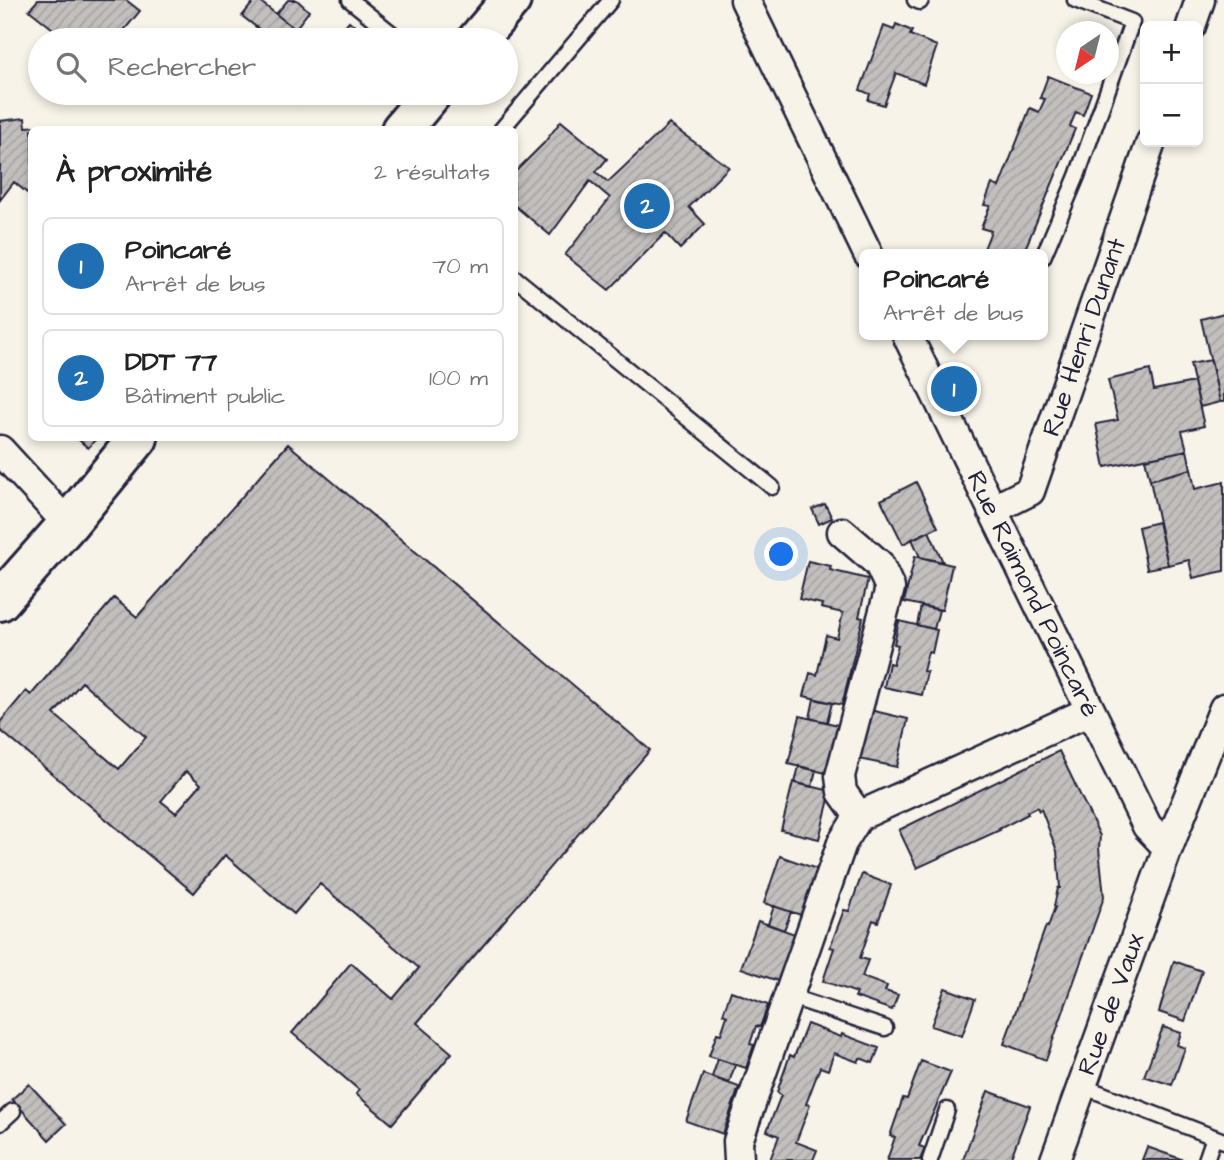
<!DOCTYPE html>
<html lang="fr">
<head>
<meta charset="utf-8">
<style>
  body { margin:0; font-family:"Architects Daughter",sans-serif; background:#f2f2f2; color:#222 }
  .controls { position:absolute; right:21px; top:21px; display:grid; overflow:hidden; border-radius:10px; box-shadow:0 4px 10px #0003 }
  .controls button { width:63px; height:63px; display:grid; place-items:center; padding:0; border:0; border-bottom:2px solid #e0e0e0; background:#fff; color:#222; font:35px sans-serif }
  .compass { position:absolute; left:1056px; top:21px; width:63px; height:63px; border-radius:50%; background:#fff; box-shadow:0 4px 10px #0003; rotate:215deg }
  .you { position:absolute; left:782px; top:555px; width:24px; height:24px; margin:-18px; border:5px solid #fff; border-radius:50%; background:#1a73e8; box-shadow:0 0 0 10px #1a73e833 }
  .badge { display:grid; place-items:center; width:46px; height:46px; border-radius:50%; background:#1f6fb2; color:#fff; font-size:23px; font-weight:700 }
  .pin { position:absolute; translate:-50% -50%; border:4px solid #fff; box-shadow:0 2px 7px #0006 }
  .popup { position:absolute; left:859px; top:249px; width:189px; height:91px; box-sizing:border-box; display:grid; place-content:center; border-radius:10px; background:#fff; filter:drop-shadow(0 2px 5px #0005); font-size:23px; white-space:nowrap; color:#767676 }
  .popup b { font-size:26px; color:#222 }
  .popup::after { content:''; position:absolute; left:50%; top:100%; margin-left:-14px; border:14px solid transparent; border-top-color:#fff }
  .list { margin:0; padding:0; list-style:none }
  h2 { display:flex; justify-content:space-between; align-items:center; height:91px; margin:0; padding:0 28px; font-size:30px }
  h2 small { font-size:23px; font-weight:400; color:#767676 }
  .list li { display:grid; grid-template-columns:46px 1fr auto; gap:21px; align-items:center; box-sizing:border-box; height:98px; margin:0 14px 14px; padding:0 14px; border:2px solid #e0e0e0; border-radius:10px }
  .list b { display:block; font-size:26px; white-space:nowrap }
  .list p { margin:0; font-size:23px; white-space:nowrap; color:#767676 }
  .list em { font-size:23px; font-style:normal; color:#767676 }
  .icon { flex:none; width:38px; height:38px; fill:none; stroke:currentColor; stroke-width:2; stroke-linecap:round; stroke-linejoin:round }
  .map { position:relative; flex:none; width:1224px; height:1160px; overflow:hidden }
  .search { position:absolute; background:#fff; box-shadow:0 4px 10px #0003; left:28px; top:28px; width:490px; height:77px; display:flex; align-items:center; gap:18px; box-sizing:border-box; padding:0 24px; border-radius:38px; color:#767676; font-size:26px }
  .panel { position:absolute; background:#fff; box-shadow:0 4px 10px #0003; left:28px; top:126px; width:490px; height:315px; border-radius:10px }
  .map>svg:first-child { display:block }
</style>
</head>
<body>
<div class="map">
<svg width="1224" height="1160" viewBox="0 0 1224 1160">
  <defs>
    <pattern id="building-hatch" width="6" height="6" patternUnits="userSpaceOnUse" patternTransform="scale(1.75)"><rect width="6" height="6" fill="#c2bfbd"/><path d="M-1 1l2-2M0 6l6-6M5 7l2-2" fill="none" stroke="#a6a4a3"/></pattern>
  </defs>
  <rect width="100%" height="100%" fill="#f7f3e8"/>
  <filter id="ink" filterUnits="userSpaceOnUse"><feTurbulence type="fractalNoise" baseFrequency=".0143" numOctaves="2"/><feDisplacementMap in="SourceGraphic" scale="14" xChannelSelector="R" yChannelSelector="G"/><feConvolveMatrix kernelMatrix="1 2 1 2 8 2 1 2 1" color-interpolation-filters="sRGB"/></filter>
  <g filter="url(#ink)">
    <path fill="url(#building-hatch)" stroke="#22223b" stroke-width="2" fill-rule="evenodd" d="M38 0H126L140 11 116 40H67L29 10Z
      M255 0H258L295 29 286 40H273L270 37 267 40H257L254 38 260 30 242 16Z
      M288 0H297L309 11 295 29 276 14Z
      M349 21 372 40H333Z
      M896 24 912 31 910 35 937 46 924 84 896 73 884 105 868 100 870 94 860 90 884 26 894 30Z
      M1048 76 1091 93 1083 115 1076 112 1070 126 1075 129 1023 254H1005L993 249 991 254H982L991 231 981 228 990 206 984 205 992 184 999 187 1030 108 1039 112 1045 99 1040 98Z
      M287 93H308L300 103Z
      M25 118 26 127 39 126V130H32V197L14 182 0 200V121Z
      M561 121 607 159 596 172 608 182 669 124 729 167 689 207 705 224 680 249 665 233 609 290 565 255 610 198 590 181 550 235 514 205V173L544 143Z
      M1224 313V402H1220L1201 319Z
      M1211 360 1220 402 1200 407 1190 364Z
      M1150 370 1154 390 1194 382 1204 426 1182 431 1187 450 1105 467 1096 424 1118 420 1108 380Z
      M81 438H97L88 448 79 440Z
      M288 444 650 750 417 1023 452 1053 392 1124 356 1094 359 1090 292 1033 351 963 393 999 419 968 320 884 294 914 225 855 194 893 0 730V722L26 691 31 695 114 598 137 617ZM82 682 146 737 119 769 54 714ZM186 771 201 784 176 813 161 801Z
      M1187 450 1191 469 1150 480 1145 459Z
      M1191 469 1195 489 1224 482V571L1193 578 1189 560 1168 565 1150 480Z
      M916 482 938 527 903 544 881 500Z
      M825 504 832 518 819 524 812 509Z
      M1158 522 1168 565 1147 569 1138 527Z
      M929 531 943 562 920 557 912 539Z
      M915 556 952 565 942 610 904 602Z
      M808 561 831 566 830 570 868 579 859 617 863 618 842 705 804 696 810 673 817 675 826 635 837 638 843 613 821 608 822 604 799 599Z
      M921 606 939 610 934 629 917 625Z
      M899 621 937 630 932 653 928 652 923 671 927 672 922 695 884 687 889 663 893 664 898 645 894 644Z
      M814 699 832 703 827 722 810 718Z
      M870 710 908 719 897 767 859 759Z
      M800 716 838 725 826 773 788 764Z
      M1059 751 1100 836 1099 848 1104 897 1046 1060 1004 1044 1046 926 1048 927 1055 907 1054 906 1058 888H1060L1057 851 1041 809 1039 811 1037 807 1027 812 1028 814 999 829 1000 830 917 868 899 830Z
      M799 766 816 770 812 787 795 783Z
      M793 782 831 791 819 839 781 830Z
      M780 856 817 869 801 915 764 903Z
      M862 874 891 885 878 922 873 920 860 958 868 960 862 977 887 986 885 991 898 995 892 1010 855 997 857 993 823 981 834 948 830 947 844 910 849 911Z
      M774 906 791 912 784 930 768 924Z
      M758 921 795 934 778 981 741 968Z
      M1174 961 1202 971 1185 1021 1159 1012Z
      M945 988 975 999 962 1036 931 1026Z
      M731 991 768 1005 760 1027 756 1026 750 1044 754 1045 746 1068 709 1056 717 1033 721 1034 727 1016 723 1014Z
      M807 1024 841 1037 842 1034 879 1048 873 1063 860 1058 858 1062 834 1053 828 1070 820 1067 806 1104 810 1105 796 1142 817 1150 813 1160H770L779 1136 767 1131 781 1095 777 1092 790 1055 794 1057Z
      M1163 1027 1181 1033 1177 1045 1185 1048 1172 1085 1144 1076Z
      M718 1059 735 1065 729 1083 712 1077Z
      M921 1061 951 1072 919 1146 925 1148 920 1160H887L895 1137 890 1136 903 1098 907 1099Z
      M703 1074 739 1087 723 1134 686 1121Z
      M29 1084 66 1124 49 1140 12 1099Z
      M988 1091 1030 1106 1015 1147 1010 1160H963Z
      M1147 1147 1181 1159 1184 1160H1142Z"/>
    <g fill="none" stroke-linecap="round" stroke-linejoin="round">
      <defs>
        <path id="lane" d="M350 0 400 40
          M915 0 920 2 921 0
          M501 130 611 0
          M1043 257 1077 176 1132 22 1075 0
          M514 277 772 487
          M788 996 885 1028
          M1082 1086 1224 1141
          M0 1123 13 1111
          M930 1160 947 1110
          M1206 1160 1214 1137"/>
        <path id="street" d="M745 0 868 254
          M1191 26 1200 0
          M907 335 1147 826 1168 848
          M0 450 68 524
          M992 510 1030 491 1151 142
          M842 532 879 564 890 588 840 776 842 792 859 816
          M859 816 1090 711
          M739 1160 738 1141 842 843 859 816
          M1055 1160 1168 848 1224 708"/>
        <path id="secondary" d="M477 40 511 0
          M401 130 432 93
          M0 601 68 524 138 438"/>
      </defs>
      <use href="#lane" stroke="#22223b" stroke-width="19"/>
      <use href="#street" stroke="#22223b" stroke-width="33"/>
      <use href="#secondary" stroke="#22223b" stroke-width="44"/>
      <use href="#lane" stroke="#f7f3e8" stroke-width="14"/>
      <use href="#street" stroke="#f7f3e8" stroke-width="28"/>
      <use href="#secondary" stroke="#f7f3e8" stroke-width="38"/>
    </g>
  </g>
  <g text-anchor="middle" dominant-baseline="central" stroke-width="5" stroke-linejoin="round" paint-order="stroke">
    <g font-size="26" fill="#22223b" stroke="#f7f3e8">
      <text transform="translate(1084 337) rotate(-71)">Rue Henri Dunant</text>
      <text transform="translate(1033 594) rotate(64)">Rue Raimond Poincaré</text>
      <text transform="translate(1111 1004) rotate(-70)">Rue de Vaux</text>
    </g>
  </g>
</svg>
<div class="controls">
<button>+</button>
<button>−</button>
</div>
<svg class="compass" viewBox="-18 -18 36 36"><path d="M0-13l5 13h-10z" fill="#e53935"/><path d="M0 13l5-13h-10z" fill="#767676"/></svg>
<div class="you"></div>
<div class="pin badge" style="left:954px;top:389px">1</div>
<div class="popup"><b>Poincaré</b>Arrêt de bus</div>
<div class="pin badge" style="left:647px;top:206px">2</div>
<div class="search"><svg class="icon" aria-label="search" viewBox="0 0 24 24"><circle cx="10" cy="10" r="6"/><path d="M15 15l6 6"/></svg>Rechercher</div>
<section class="panel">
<h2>À proximité<small>2 résultats</small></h2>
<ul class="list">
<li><span class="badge">1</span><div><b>Poincaré</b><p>Arrêt de bus</p></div><em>70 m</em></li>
<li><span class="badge">2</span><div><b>DDT 77</b><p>Bâtiment public</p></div><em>100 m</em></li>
</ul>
</section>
</div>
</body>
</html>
